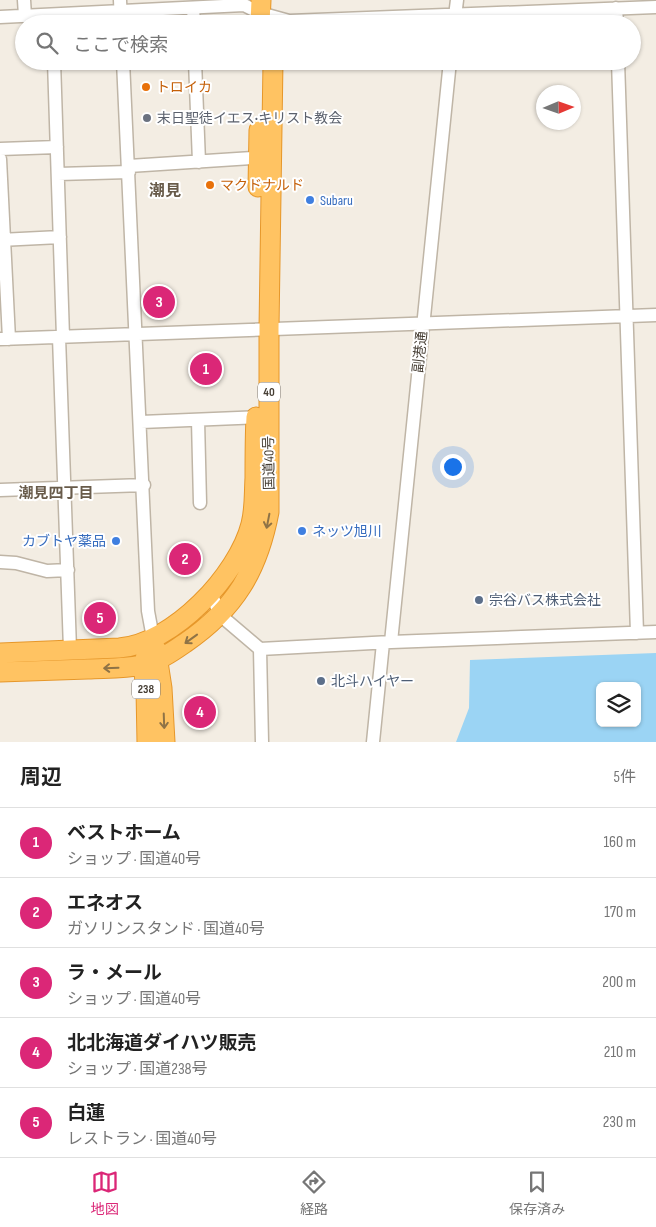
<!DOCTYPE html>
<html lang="ja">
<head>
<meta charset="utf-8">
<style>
  body { margin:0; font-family:"Sofia Sans Condensed","Noto Sans JP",sans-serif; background:#f6f6f6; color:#222 }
  .controls { position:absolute; right:15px; bottom:15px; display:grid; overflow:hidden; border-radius:8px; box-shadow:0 1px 4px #0004 }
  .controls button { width:45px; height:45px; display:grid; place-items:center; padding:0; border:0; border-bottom:1px solid #e0e0e0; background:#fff; color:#222; font:25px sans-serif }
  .compass { position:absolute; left:536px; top:85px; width:45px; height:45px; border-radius:50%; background:#fff; box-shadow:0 1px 4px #0004; rotate:88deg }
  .you { position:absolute; left:452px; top:466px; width:18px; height:18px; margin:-12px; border:4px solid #fff; border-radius:50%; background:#1a73e8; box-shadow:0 0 0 8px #1a73e833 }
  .badge { display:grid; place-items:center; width:32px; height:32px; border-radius:50%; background:#db2777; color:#fff; font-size:16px; font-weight:700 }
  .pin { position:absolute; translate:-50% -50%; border:2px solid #fff; box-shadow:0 1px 5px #0006 }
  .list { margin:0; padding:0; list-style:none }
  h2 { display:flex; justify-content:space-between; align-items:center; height:65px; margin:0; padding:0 20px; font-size:21px }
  h2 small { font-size:16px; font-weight:400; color:#767676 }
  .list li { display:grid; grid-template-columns:32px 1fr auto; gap:15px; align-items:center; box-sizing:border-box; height:70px; padding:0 20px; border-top:1px solid #e0e0e0 }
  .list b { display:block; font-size:19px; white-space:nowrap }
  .list p { margin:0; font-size:16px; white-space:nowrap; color:#767676 }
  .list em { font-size:16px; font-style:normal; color:#767676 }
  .icon { flex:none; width:28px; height:28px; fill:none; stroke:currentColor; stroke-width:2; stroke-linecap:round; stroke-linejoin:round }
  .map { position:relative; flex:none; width:656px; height:742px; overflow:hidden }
  .search { position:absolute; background:#fff; box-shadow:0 1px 4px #0004; left:15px; right:15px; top:15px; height:55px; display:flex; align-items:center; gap:12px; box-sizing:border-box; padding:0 18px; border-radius:28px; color:#767676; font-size:19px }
  .sheet { height:415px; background:#fff }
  nav { display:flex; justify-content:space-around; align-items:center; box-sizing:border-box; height:70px; border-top:1px solid #e0e0e0; background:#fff; font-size:14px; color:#767676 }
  nav a { display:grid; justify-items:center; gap:2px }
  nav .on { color:#db2777 }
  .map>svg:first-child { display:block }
</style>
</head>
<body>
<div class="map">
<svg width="656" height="742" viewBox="0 0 656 742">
  <rect width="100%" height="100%" fill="#f3ede3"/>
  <path fill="#9bd4f4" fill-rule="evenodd" d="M656 653V742H456L469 708 470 660ZM600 686H637V723H600Z"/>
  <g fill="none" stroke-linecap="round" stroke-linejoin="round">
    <defs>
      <path id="minor" d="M24 0 25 16
        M120 0 121 24
        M193 8 194 24
        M616 8 617 24
        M0 17 244 5 260 13 289 21 656 7
        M454 24 457 0
        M54 61 63 337
        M123 61 148 611 153 638
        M195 61 199 162
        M618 61 637 633
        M0 149 57 147
        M0 159 9 339
        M129 166 266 157
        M58 174 129 172
        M0 240 60 237
        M59 337 70 649
        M0 339 656 315
        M198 420 200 503
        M141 422 264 417
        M0 490 144 485
        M0 562 16 563 47 571 68 570
        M211 593 220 615 260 649 391 642 656 632
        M391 642 450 61
        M260 649 262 742
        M373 742 383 643"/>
      <path id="highway" d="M260 24 261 0
        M258 187 259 130
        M156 649 162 688 165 742
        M0 653 119 648C173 644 238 575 251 524 255 509 254 494 255 478 255 458 255 437 256 417
        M147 653 143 665 146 690 147 742
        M0 672C29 671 59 670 88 669 106 668 124 669 141 665 158 662 172 652 185 643 235 609 258 570 269 512V328L273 61"/>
    </defs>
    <use href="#minor" stroke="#bfb5a6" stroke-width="15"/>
    <use href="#highway" stroke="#e6972a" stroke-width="21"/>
    <use href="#minor" stroke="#fff" stroke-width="12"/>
    <use href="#highway" stroke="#ffc362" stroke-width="19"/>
  </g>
  <defs><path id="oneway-shaft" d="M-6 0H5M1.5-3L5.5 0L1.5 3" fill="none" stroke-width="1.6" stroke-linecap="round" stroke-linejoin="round" transform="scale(1.25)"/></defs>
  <g stroke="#8f7346">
    <use href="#oneway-shaft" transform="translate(268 521) rotate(101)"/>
    <use href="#oneway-shaft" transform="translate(191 639) rotate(144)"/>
    <use href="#oneway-shaft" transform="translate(111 668) rotate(178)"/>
    <use href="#oneway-shaft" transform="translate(164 721) rotate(88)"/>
  </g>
  <g fill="#e8710a" stroke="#fff" stroke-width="2">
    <circle cx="146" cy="87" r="5"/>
    <circle cx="210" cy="185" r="5"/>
  </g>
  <circle fill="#6b7280" stroke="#fff" stroke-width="2" cx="147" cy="118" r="5"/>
  <g fill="#3f7fe0" stroke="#fff" stroke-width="2">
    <circle cx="310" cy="200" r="5"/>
    <circle cx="302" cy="531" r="5"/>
    <circle cx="116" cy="541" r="5"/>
  </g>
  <g fill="#5c6f8a" stroke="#fff" stroke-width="2">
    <circle cx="479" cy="600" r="5"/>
    <circle cx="321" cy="681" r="5"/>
  </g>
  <g text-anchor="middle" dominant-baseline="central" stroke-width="4" stroke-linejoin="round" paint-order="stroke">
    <g fill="#fff" stroke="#7d7770" stroke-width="1">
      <rect x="258" y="382.5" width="22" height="19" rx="4"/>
      <rect x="132" y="679.5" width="28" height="19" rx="4"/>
    </g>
    <g font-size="12" font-weight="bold" fill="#453d33">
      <text x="269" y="392">40</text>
      <text x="146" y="689">238</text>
    </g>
    <g font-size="14" fill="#c56008" stroke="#fff" text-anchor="start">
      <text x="156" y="87">トロイカ</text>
      <text x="220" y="185">マクドナルド</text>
    </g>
    <g font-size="14" fill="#5b616d" stroke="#fff" text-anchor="start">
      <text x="157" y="118">末日聖徒イエス•キリスト教会</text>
    </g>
    <g font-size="14" fill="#366cbe" stroke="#fff" text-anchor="start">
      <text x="320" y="200">Subaru</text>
      <text x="312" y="531">ネッツ旭川</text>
      <text x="106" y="541" text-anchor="end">カブトヤ薬品</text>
    </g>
    <g font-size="14" fill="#453d33" stroke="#fff">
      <text transform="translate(420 352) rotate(-84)">副港通</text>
      <text transform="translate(269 463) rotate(-91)">国道40号</text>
    </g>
    <g font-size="14" fill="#4e5e75" stroke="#fff" text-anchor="start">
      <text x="489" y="600">宗谷バス株式会社</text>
      <text x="331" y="681">北斗ハイヤー</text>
    </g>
    <g font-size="15" font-weight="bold" fill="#685b4a" stroke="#fff">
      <text x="56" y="493">潮見四丁目</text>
    </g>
    <g font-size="16" font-weight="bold" fill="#685b4a" stroke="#fff">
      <text x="165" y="191">潮見</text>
    </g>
  </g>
</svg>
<div class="controls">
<button><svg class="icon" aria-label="layers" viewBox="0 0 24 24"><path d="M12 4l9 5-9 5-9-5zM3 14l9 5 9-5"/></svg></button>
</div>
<svg class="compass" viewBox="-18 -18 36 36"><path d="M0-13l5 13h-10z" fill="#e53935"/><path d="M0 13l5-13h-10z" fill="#767676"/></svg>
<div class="you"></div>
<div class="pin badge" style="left:206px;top:369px">1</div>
<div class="pin badge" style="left:185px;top:559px">2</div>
<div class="pin badge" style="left:159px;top:302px">3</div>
<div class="pin badge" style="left:200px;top:712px">4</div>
<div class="pin badge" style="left:100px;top:618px">5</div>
<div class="search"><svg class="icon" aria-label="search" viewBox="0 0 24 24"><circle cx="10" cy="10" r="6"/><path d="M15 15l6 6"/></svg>ここで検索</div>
</div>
<section class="sheet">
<h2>周辺<small>5件</small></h2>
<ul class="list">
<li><span class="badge">1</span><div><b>ベストホーム</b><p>ショップ · 国道40号</p></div><em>160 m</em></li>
<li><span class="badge">2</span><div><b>エネオス</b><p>ガソリンスタンド · 国道40号</p></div><em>170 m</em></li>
<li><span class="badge">3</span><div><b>ラ・メール</b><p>ショップ · 国道40号</p></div><em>200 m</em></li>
<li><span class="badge">4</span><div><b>北北海道ダイハツ販売</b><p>ショップ · 国道238号</p></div><em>210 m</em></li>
<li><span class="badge">5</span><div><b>白蓮</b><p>レストラン · 国道40号</p></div><em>230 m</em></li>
</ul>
</section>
<nav>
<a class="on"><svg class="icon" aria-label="map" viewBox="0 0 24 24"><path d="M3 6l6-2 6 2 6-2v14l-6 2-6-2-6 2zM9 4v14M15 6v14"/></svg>地図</a>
<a><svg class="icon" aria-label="directions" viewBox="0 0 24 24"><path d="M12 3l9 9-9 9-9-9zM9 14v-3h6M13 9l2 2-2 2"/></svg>経路</a>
<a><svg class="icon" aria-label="saved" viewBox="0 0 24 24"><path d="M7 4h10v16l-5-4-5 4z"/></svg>保存済み</a>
</nav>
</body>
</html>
